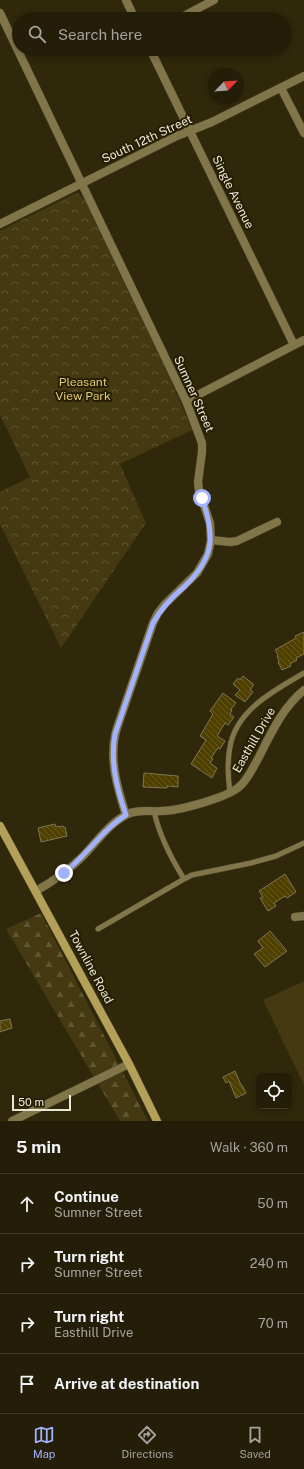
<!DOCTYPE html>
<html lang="en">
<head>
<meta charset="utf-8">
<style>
  body { margin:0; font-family:"Public Sans",sans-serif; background:#302b16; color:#f1f3f6 }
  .controls { position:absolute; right:12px; bottom:12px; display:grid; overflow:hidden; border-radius:6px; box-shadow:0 2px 6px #0003 }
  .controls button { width:36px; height:36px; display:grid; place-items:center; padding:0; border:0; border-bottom:1px solid #413c29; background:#241e08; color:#f1f3f6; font:20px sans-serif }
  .compass { position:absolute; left:208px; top:68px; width:36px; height:36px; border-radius:50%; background:#241e08; box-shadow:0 2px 6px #0003; rotate:65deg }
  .scale { position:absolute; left:12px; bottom:10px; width:59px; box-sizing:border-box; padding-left:4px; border:2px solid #ebe7d6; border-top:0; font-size:11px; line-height:14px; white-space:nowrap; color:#ebe7d6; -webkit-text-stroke:3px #261e02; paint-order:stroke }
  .stop { position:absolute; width:12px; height:12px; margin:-9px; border:3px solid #a2b2fd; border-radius:50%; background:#fff }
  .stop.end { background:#a2b2fd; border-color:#fff; box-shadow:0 1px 4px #0008 }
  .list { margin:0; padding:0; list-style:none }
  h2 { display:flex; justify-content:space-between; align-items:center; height:52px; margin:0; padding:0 16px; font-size:17px }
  h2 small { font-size:13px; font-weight:400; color:#a3a29c }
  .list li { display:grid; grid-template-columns:26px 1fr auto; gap:12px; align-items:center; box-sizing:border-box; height:60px; padding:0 16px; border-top:1px solid #413c29 }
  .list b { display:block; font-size:15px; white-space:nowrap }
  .list p { margin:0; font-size:13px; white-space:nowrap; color:#a3a29c }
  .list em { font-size:13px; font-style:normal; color:#a3a29c }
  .icon { flex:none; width:22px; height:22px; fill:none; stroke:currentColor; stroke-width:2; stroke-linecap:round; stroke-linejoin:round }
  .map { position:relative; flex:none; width:304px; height:1121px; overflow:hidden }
  .search { position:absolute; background:#241e08; box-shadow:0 2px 6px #0003; left:12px; right:12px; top:12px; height:44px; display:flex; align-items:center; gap:10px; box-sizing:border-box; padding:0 14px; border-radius:22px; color:#a3a29c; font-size:15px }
  .sheet { height:292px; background:#241e08 }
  nav { display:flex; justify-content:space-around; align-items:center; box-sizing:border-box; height:56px; border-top:1px solid #413c29; background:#241e08; font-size:11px; color:#a3a29c }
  nav a { display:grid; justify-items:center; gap:2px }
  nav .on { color:#a2b2fd }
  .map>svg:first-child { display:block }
</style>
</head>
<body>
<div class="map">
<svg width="304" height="1121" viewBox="0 0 304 1121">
  <defs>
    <pattern id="forest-firs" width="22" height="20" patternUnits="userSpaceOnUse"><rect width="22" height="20" fill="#443910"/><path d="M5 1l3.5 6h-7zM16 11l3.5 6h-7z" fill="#5f5632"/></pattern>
    <pattern id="park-crowns" width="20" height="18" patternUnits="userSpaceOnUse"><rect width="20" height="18" fill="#443910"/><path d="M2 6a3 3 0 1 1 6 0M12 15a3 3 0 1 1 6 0" fill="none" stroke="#5f5632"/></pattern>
    <pattern id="building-back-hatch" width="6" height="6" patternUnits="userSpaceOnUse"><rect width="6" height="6" fill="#4f4000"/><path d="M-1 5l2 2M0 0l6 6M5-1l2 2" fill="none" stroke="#685c24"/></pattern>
  </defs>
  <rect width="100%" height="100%" fill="#30280b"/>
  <path fill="#443910" d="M304 981V1085L263 1000Z"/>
  <path fill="url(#forest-firs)" d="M41 913 148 1121H120L6 929Z"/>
  <path fill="url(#park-crowns)" d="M78 193 85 201 170 378 192 430 120 464 146 523 61 648 0 524V492L30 477 0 415V231L74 194Z"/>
  <path fill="url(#building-back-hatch)" stroke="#7e7556" d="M304 632V654L296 658 297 660 290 664 291 666 282 670 278 662 279 661 277 656 278 655 275 650 296 638 295 636Z
    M243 676 253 684V686L250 690 253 692 245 702 235 695 240 690 233 684 238 678 240 680Z
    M223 693 236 703 231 709 232 710 230 714 234 717 228 725 225 723 217 736 225 741 220 749 218 748 211 758 213 759 210 763 217 768 212 778 191 764 206 740 200 736 213 714 210 711Z
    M144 773 178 776V787L167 786V788L143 787Z
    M55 824 56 827 63 826 64 828 65 827 67 836 41 842 38 828Z
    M285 874 296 892 287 898 285 896 274 903 276 906 268 911 260 898 263 897 259 891Z
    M270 931 287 951 265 967 254 954 263 948 258 941Z
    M10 1019 12 1028 0 1032V1021Z
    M235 1071 241 1085H242L246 1093 236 1098 229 1081 226 1083 223 1077Z"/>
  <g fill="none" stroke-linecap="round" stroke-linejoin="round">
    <defs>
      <path id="lane" d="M230 793C228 778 227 762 230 747 236 710 275 690 304 673
        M154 811C159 835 171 858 184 879
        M98 929 184 879 192 875 251 863 276 856 304 843"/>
      <path id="street" d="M126 0 135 19
        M0 13 186 401 202 443V452L198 482 199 491 210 523 211 540 208 554 197 573 165 604 158 613 153 623 117 728C108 757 117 787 126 815
        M178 19 214 0
        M150 49 294 345
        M281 88 304 133
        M0 224 177 136 212 122 304 76
        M186 401 304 340
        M211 540 230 542 237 541 277 522
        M36 891C52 882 68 871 82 857 96 843 110 822 128 814 139 809 150 812 161 811 178 811 226 798 239 787 248 780 253 767 259 757 271 733 283 707 304 690
        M295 917 304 916
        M12 1121 129 1064"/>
      <path id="secondary" d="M0 826 129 1064 157 1121"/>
    </defs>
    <use href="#lane" stroke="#4a4327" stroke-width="6"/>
    <use href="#street" stroke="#4a4327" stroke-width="9"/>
    <use href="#secondary" stroke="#4a4327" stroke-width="9"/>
    <use href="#lane" stroke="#81754a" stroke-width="5"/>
    <use href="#street" stroke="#81754a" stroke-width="8"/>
    <use href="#secondary" stroke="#b4a059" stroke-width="8"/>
  </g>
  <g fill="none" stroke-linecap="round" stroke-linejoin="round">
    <path stroke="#a2b2fd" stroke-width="5" d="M64 873C86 856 103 829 126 815 117 789 110 762 115 734L153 623C161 608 172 597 185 586 215 557 215 536 202 498"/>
  </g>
  <g text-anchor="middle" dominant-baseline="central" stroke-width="4" stroke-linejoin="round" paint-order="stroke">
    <g font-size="12" fill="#ebe7d6" stroke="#261e02">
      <text transform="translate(147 139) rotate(-25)">South 12th Street</text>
      <text transform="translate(233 192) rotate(64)">Single Avenue</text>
      <text transform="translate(194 394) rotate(66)">Sumner Street</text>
      <text transform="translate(254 740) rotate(-60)">Easthill Drive</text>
      <text transform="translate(91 967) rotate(62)">Townline Road</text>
    </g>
    <g font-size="12" fill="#e2ca75" stroke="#261e02">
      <text x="83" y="382">Pleasant<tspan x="83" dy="14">View Park</tspan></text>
    </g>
  </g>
</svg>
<div class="controls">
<button><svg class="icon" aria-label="locate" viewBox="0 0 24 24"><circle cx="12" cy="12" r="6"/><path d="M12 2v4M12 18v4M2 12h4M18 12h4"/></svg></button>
</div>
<svg class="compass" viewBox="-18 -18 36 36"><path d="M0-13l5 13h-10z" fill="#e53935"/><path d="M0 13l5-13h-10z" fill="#a3a29c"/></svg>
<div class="scale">50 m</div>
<div class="stop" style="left:202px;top:498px"></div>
<div class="stop end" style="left:64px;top:873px"></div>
<div class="search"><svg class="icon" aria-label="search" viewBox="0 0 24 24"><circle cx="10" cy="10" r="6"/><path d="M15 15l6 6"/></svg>Search here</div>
</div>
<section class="sheet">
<h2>5 min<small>Walk · 360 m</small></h2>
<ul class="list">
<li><svg class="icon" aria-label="ahead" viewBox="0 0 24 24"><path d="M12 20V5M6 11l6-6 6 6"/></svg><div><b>Continue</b><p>Sumner Street</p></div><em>50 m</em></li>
<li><svg class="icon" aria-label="right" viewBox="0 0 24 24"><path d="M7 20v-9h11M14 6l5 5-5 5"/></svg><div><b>Turn right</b><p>Sumner Street</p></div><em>240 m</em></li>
<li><svg class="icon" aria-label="right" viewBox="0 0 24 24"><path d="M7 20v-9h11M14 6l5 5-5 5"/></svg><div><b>Turn right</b><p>Easthill Drive</p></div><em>70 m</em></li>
<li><svg class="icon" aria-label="arrive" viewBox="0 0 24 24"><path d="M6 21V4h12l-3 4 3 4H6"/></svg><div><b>Arrive at destination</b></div></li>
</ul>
</section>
<nav>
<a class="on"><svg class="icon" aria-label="map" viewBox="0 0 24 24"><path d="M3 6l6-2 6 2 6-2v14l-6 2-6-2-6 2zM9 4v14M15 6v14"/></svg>Map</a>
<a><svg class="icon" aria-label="directions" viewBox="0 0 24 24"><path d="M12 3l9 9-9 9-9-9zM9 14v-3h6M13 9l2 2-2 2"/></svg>Directions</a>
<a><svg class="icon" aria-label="saved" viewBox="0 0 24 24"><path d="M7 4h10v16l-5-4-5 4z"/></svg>Saved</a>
</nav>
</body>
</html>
